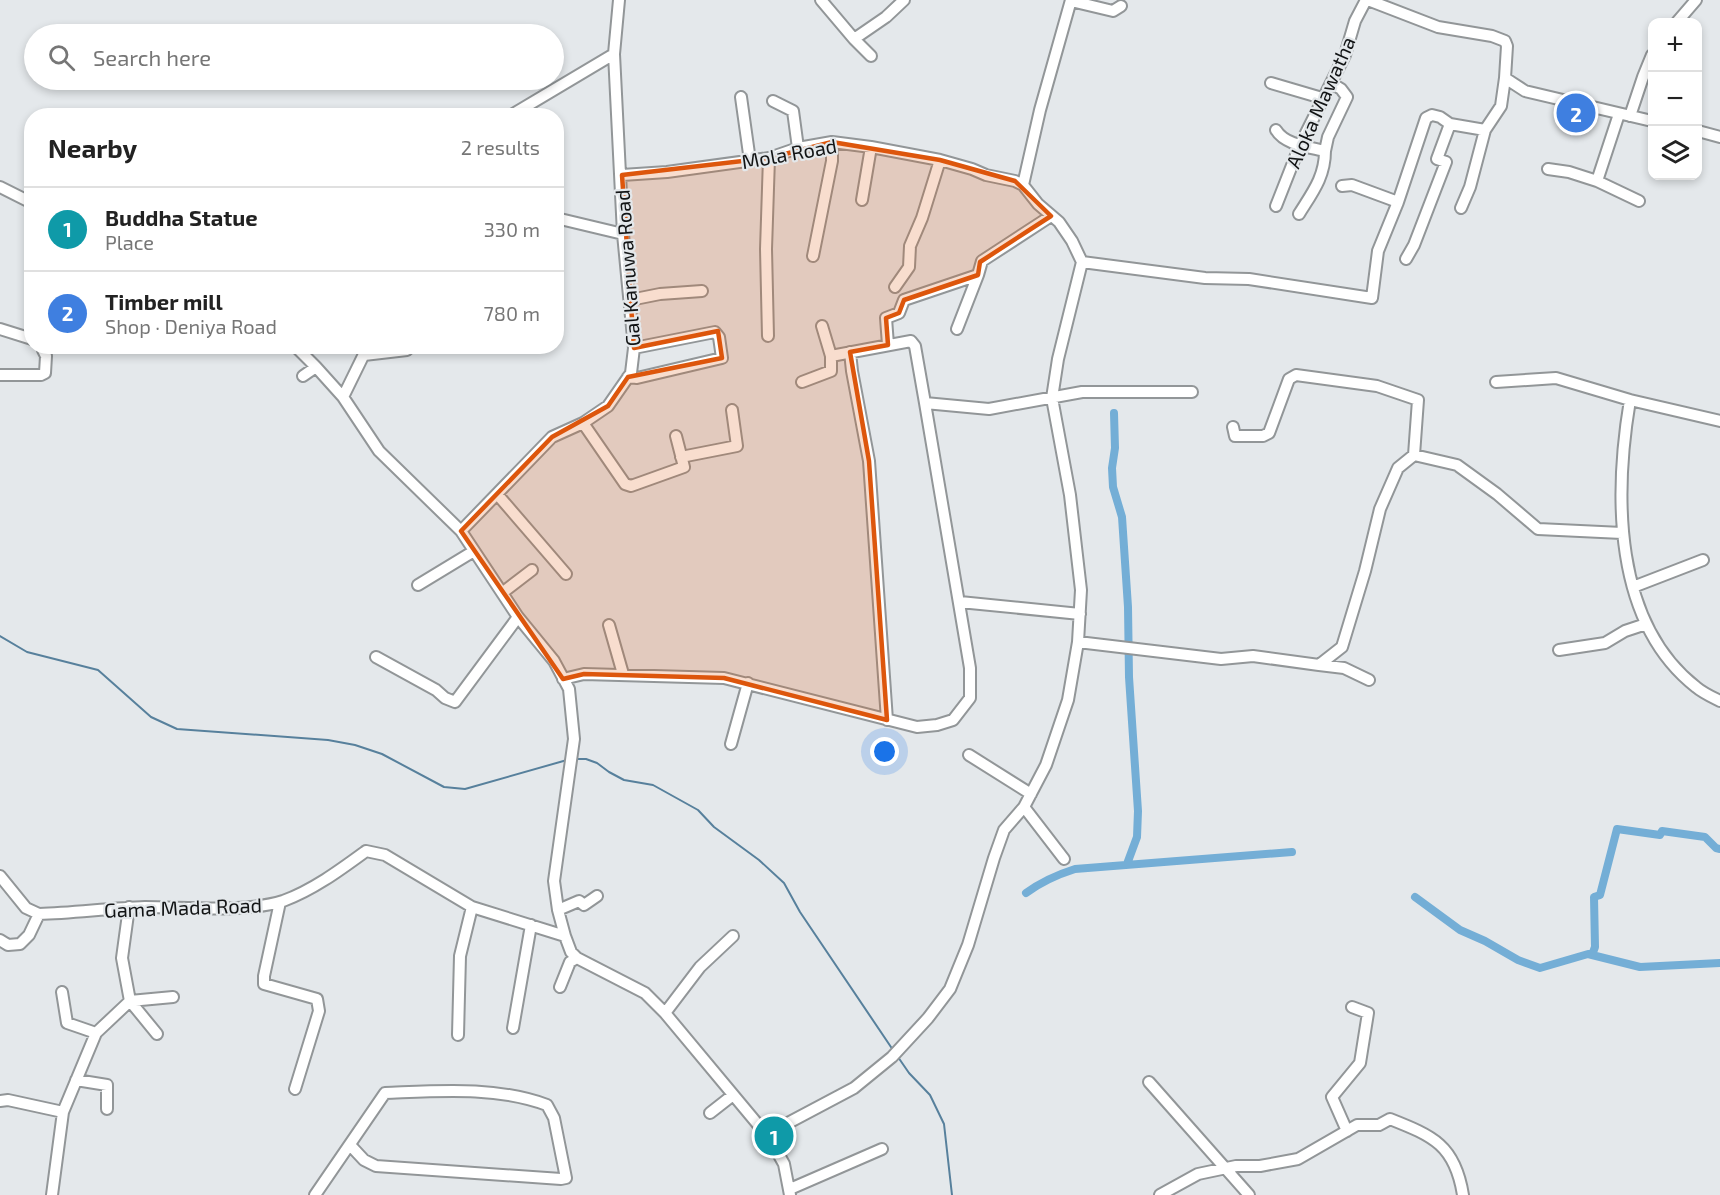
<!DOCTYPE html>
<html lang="en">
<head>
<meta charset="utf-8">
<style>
  body { margin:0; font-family:"Exo 2",sans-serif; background:#f6f6f6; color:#222 }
  .controls { position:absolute; right:18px; top:18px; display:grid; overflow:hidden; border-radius:12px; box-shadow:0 3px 9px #0003 }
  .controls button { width:54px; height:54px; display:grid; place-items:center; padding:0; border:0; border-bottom:2px solid #e0e0e0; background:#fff; color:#222; font:30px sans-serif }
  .you { position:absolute; left:885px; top:752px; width:21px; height:21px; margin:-15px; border:4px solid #fff; border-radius:50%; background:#1a73e8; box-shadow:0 0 0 9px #1a73e833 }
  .badge { display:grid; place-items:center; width:39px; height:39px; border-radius:50%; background:#665422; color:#fff; font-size:20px; font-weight:700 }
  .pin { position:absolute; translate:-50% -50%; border:3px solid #fff; box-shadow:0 2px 6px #0006 }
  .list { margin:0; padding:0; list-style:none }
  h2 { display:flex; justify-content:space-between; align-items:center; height:78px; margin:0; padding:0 24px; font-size:26px }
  h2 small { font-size:20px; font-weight:400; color:#767676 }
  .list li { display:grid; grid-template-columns:39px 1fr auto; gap:18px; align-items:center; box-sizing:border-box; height:84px; padding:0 24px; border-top:2px solid #e0e0e0 }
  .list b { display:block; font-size:22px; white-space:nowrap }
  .list p { margin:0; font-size:20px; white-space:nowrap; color:#767676 }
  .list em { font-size:20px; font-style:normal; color:#767676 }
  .icon { flex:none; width:33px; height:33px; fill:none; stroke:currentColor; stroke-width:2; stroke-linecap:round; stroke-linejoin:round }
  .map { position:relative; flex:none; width:1720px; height:1195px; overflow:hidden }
  .search { position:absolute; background:#fff; box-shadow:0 3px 9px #0003; left:24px; top:24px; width:540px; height:66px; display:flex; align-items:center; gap:15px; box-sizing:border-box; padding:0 21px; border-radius:33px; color:#767676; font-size:22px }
  .panel { position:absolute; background:#fff; box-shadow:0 3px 9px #0003; left:24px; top:108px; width:540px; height:246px; border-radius:24px }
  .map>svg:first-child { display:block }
</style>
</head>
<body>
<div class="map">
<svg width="1720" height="1195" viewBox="0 0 1720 1195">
  <rect width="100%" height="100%" fill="#e4e8eb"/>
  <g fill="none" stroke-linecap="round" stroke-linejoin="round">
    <path stroke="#57809c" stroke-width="2" d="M0 636 27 652 98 670 151 717 177 729 328 740 355 745 382 754 444 787 465 789 567 760
      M576 759H586L597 763 609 772 624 780 653 785 698 810 714 827 759 860 784 883 800 912 893 1050
      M898 1057 909 1073 930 1095 944 1124 952 1195"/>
    <path stroke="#74aed6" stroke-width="8" d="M1114 413 1115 448 1112 468 1113 487 1122 517 1128 607 1129 677 1138 811 1137 837 1127 864
      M1026 893C1041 882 1056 875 1075 869L1292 852
      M1415 897 1460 930 1485 941 1518 960 1540 968 1588 954 1640 967 1720 963
      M1592 955 1595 947 1594 897 1600 895 1617 829 1660 835 1662 831 1705 837 1716 848 1720 849"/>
    <defs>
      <path id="minor" d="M821 0 854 39 886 17 904 0
        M1368 0 1438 27 1492 36 1505 41 1507 46 1505 78 1525 91 1652 121
        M1071 1 1113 11 1121 6
        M1677 22 1696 0
        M854 39 871 56
        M1271 83 1322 98
        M741 97 750 161
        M773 101 793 111 798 148
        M1619 114 1597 181 1639 201
        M510 116 614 54
        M1630 116 1643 77 1652 55
        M1276 130C1285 145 1309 147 1325 151L1328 137 1347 97 1341 89 1331 83
        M1698 131 1720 137
        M1548 169 1569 172 1597 181
        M622 175 667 172 769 158 798 148 832 142 871 147 940 160 972 169 986 175 1015 181 1023 185
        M1342 186 1352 185 1398 202
        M0 187 32 203
        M862 200 871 147
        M1276 206 1300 145 1345 55 1355 21 1366 0
        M1461 208 1470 187 1485 130
        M1299 214C1312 193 1325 177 1325 151
        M556 218 623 234
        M813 256 832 161V142
        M1406 259 1414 245 1446 162 1437 159 1450 124
        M1082 262 1205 278 1249 279 1372 298 1378 251 1398 202 1426 118 1432 115 1440 117 1450 124 1485 130 1501 106 1505 78
        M895 287 909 267 910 246 922 218 940 160
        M630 300 660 294 702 291
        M822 326 831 356
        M0 329 32 339
        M957 329 978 275
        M768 336 766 249 769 158
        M888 345 886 318 899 313 904 300 978 275 982 261 1051 216
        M295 346 316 367 343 397 379 451 461 531 518 617 554 661 569 689 574 739 554 881 558 910 565 936 571 952 577 958 645 993 665 1013 770 1139
        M850 352 852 371 869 461 887 720
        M364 355 407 350
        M0 375H41L45 373 46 356 43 350 45 346
        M303 376 316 367
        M628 377 637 378 722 358 719 337 715 332 634 348
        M802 382 831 371V356L911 341 915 346 925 403
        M1496 382 1556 378 1630 400 1720 421
        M343 397 368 346
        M1630 400C1614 495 1613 622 1696 687 1703 693 1712 697 1720 701
        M583 423 625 484 631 486 684 467 676 436
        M1233 427 1235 436H1263L1269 433 1289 379 1296 375 1377 386 1418 400 1414 455
        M681 457 737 446 732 410
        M497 494 566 574
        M461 531 552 437 583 423 608 406 631 373 634 348 623 234 614 54 619 0
        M418 585 474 551
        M1633 587 1703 560
        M502 593 532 570
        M960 602 1080 614
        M609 625 623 674
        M1078 642 1221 659 1253 656 1319 665 1342 647 1365 571 1380 509 1398 468 1414 455 1457 465 1497 494 1538 529 1622 533
        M1559 650 1605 643 1625 631 1646 624
        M376 657 436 690 445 698 455 702 518 617
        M1319 665 1344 668 1369 680
        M563 679 584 674 724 678 917 727 937 725 953 720 970 698V668L925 403 989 409 1082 392H1192
        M731 744 748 683
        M969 755 1031 794
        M1024 807 1064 859
        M0 876 26 908 39 914C74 913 110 908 145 907 186 907 245 913 283 901 313 890 340 870 366 851L385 855 472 907 565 936
        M280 902 264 976V984L317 999 319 1011 295 1089
        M558 910 579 901 584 905 597 896
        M0 940 8 945 20 944 29 935 39 914
        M560 987 570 962 577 958
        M62 992 67 1023 96 1033
        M130 1001 157 1034
        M130 1001 173 997
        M665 1013 700 967 733 936
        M513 1028 531 925
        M458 1035 460 956 472 907
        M76 1080 107 1085V1109
        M1149 1082 1249 1195
        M0 1101 8 1100 63 1112
        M710 1113 733 1095
        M1347 1131 1332 1097 1360 1063 1368 1013 1352 1007
        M790 1189 882 1149
        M52 1195 63 1112 96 1033 130 1001 122 958 129 907
        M315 1195 385 1093C438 1091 496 1086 547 1105L554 1118 566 1178 561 1179 376 1166 364 1160 350 1145
        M790 1195 784 1164 770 1139 788 1123 854 1088 892 1057 928 1018 950 989 968 945 994 858 1004 830 1024 807 1046 765 1068 700 1078 642 1081 590 1070 495 1052 398 1058 359 1082 262 1072 241 1059 222 1038 204 1023 185 1040 110 1071 0
        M1160 1195 1198 1174 1236 1166H1260L1298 1159 1357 1125H1379L1390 1119C1433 1136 1455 1145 1463 1195"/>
    </defs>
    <use href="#minor" stroke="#929698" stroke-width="14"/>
    <use href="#minor" stroke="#fff" stroke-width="10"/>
  </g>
  <path fill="#dd560c" fill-opacity="0.2" stroke="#dd560c" stroke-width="4.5" stroke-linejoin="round" d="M832 142 940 160 1015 181 1051 216 980 262 978 275 904 300 899 313 886 318 888 345 850 352 869 461 887 720 724 678 584 674 563 679 461 531 552 437 608 406 628 377 722 358 718 331 634 348 622 175 769 158Z"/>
  <g text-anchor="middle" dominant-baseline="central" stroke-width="4.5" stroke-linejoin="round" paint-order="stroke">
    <g font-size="20" fill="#121415" stroke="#e4e8eb">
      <text transform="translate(1320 102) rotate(-66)">Aloka Mawatha</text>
      <text transform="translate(789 153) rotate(-10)">Mola Road</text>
      <text transform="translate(627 268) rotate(-94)">Gal Kanuwa Road</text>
      <text transform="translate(183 907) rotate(-2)">Gama Mada Road</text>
    </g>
  </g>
</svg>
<div class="controls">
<button>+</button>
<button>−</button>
<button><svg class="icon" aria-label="layers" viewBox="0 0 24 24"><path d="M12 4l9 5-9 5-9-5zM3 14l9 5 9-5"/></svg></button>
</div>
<div class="you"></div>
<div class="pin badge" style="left:774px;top:1136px;background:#0f9aa8">1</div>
<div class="pin badge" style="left:1576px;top:113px;background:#3f7fe0">2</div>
<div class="search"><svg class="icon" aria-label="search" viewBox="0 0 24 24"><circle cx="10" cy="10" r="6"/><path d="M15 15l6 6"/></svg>Search here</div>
<section class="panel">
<h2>Nearby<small>2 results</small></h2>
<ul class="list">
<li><span class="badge" style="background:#0f9aa8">1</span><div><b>Buddha Statue</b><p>Place</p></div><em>330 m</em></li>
<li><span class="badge" style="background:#3f7fe0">2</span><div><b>Timber mill</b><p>Shop · Deniya Road</p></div><em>780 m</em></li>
</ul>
</section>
</div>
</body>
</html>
